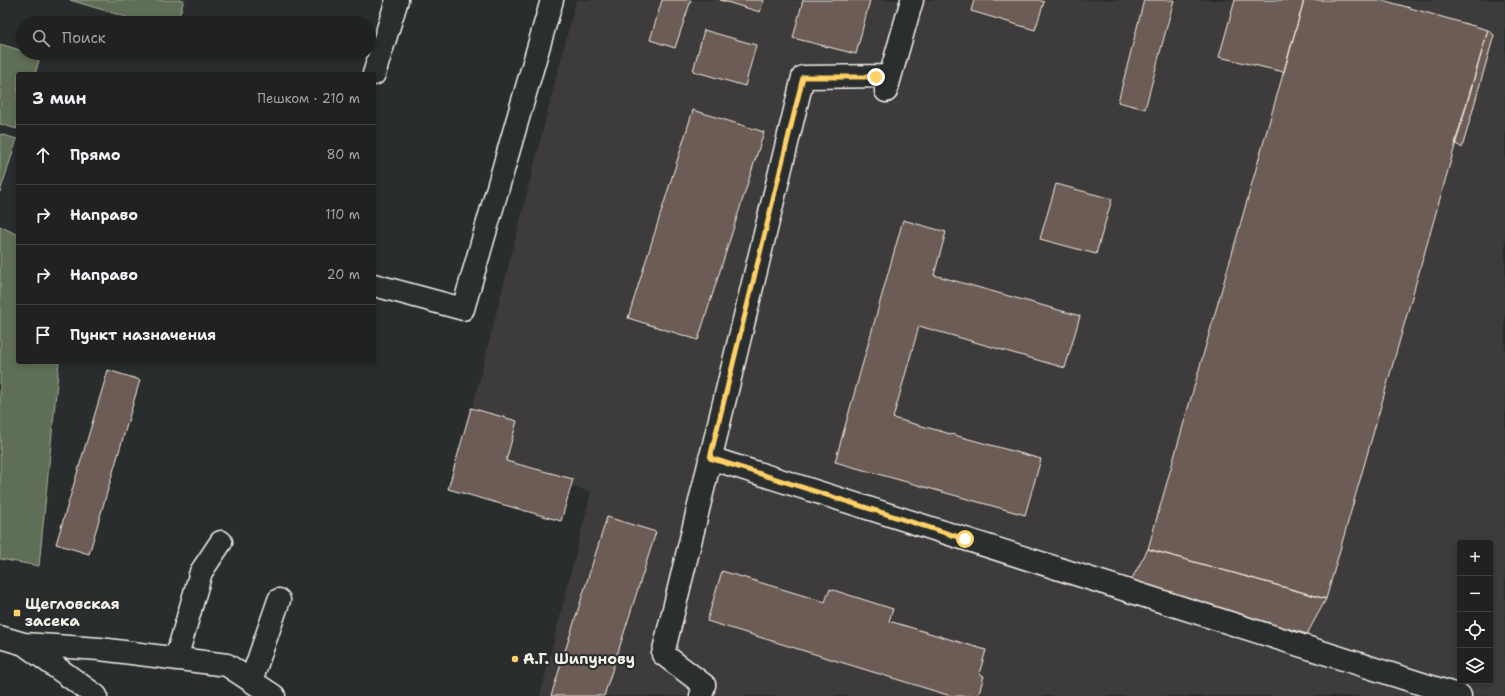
<!DOCTYPE html>
<html lang="ru">
<head>
<meta charset="utf-8">
<style>
  body { margin:0; font-family:"Shantell Sans",sans-serif; background:#282a2a; color:#f1f3f6 }
  .controls { position:absolute; right:12px; bottom:12px; display:grid; overflow:hidden; border-radius:4px; box-shadow:0 2px 6px #0003 }
  .controls button { width:36px; height:36px; display:grid; place-items:center; padding:0; border:0; border-bottom:1px solid #3d3f40; background:#202222; color:#f1f3f6; font:20px sans-serif }
  .stop { position:absolute; width:12px; height:12px; margin:-9px; border:3px solid #ffd166; border-radius:50%; background:#fff }
  .stop.end { background:#ffd166; border-color:#fff; box-shadow:0 1px 4px #0008 }
  .list { margin:0; padding:0; list-style:none }
  h2 { display:flex; justify-content:space-between; align-items:center; height:52px; margin:0; padding:0 16px; font-size:17px }
  h2 small { font-size:13px; font-weight:400; color:#a2a4a5 }
  .list li { display:grid; grid-template-columns:26px 1fr auto; gap:12px; align-items:center; box-sizing:border-box; height:60px; padding:0 16px; border-top:1px solid #3d3f40 }
  .list b { display:block; font-size:15px; white-space:nowrap }
  .list em { font-size:13px; font-style:normal; color:#a2a4a5 }
  .icon { flex:none; width:22px; height:22px; fill:none; stroke:currentColor; stroke-width:2; stroke-linecap:round; stroke-linejoin:round }
  .map { position:relative; flex:none; width:1505px; height:696px; overflow:hidden }
  .search { position:absolute; background:#202222; box-shadow:0 2px 6px #0003; left:16px; top:16px; width:360px; height:44px; display:flex; align-items:center; gap:10px; box-sizing:border-box; padding:0 14px; border-radius:22px; color:#a2a4a5; font-size:15px }
  .panel { position:absolute; background:#202222; box-shadow:0 2px 6px #0003; left:16px; top:72px; width:360px; height:292px; border-radius:4px }
  .map>svg:first-child { display:block }
</style>
</head>
<body>
<div class="map">
<svg width="1505" height="696" viewBox="0 0 1505 696">
  <rect width="100%" height="100%" fill="#2a2d2e"/>
  <filter id="ink" filterUnits="userSpaceOnUse"><feTurbulence type="fractalNoise" baseFrequency=".025" numOctaves="2"/><feDisplacementMap in="SourceGraphic" scale="8" xChannelSelector="R" yChannelSelector="G"/><feConvolveMatrix kernelMatrix="1 2 1 2 8 2 1 2 1" color-interpolation-filters="sRGB"/></filter>
  <g filter="url(#ink)">
    <path fill="#3e3b3a" fill-rule="evenodd" d="M576 0H1505V696H540L591 492 497 465 470 417ZM1460 543H1490V681H1460Z"/>
    <path fill="#5f6e56" stroke="#aab09f" d="M70 0H184L177 23H146Z
      M0 44 23 51V53H29L40 57 35 74H18L17 129 0 124Z
      M0 134 17 139 0 192Z
      M0 226 18 235V362H59L39 566 0 559Z"/>
    <path fill="#6c5b55" stroke="#f4f1e8" d="M662 0H691L675 48 650 40Z
      M720 0H764L760 12Z
      M803 0H870L856 54 793 38Z
      M974 0H1039L1044 2 1035 30 971 11Z
      M1144 0H1174L1145 109 1118 102Z
      M1235 0H1304L1284 72 1219 57Z
      M1304 0H1382L1488 30 1326 599 1148 549Z
      M704 30 756 45 745 86 693 71Z
      M1488 30 1494 35 1462 148 1455 143Z
      M693 110 764 132 698 340 628 318Z
      M1056 184 1112 199 1096 254 1040 239Z
      M903 220 946 232 934 275 1080 316 1065 368 919 326 893 418 1041 459 1025 515 835 462Z
      M108 370 140 380 89 554 56 544Z
      M471 408 517 421 506 461 573 479 561 521 448 489Z
      M607 517 656 532 604 696H551Z
      M1148 549 1326 599 1307 634 1129 584Z
      M722 571 825 602 830 589 893 609 889 621 986 650 979 674 984 676 978 696H951L707 621Z"/>
    <g fill="none" stroke-linecap="round" stroke-linejoin="round">
      <defs>
        <path id="minor" d="M374 74 397 0
          M886 91 912 0
          M374 285 463 309 552 0
          M710 458 1460 696
          M0 637 24 644 96 696
          M24 644 100 649 227 665 274 696
          M176 659 201 572 221 542
          M251 681 279 600
          M701 696 704 685 663 654 803 77 890 76"/>
      </defs>
      <use href="#minor" stroke="#f4f1e8" stroke-width="25"/>
      <use href="#minor" stroke="#2a2d2e" stroke-width="22"/>
    </g>
  </g>
  <g fill="none" stroke-linecap="round" stroke-linejoin="round" filter="url(#ink)">
    <path stroke="#ffd166" stroke-width="5" d="M876 77H803L710 458 965 539"/>
  </g>
  <g fill="#ffd166" stroke="#2a2d2e" stroke-width="1.5">
    <rect x="13" y="609" width="8" height="8" rx="2"/>
    <circle cx="515" cy="659" r="4"/>
  </g>
  <g text-anchor="middle" dominant-baseline="central" stroke-width="4" stroke-linejoin="round" paint-order="stroke">
    <g font-size="15" font-weight="bold" fill="#f4f1e8" stroke="#2a2d2e" text-anchor="start">
      <text x="25" y="604">Щегловская<tspan x="25" dy="17">засека</tspan></text>
      <text x="523" y="659">А.Г. Шипунову</text>
    </g>
  </g>
</svg>
<div class="controls">
<button>+</button>
<button>−</button>
<button><svg class="icon" aria-label="locate" viewBox="0 0 24 24"><circle cx="12" cy="12" r="6"/><path d="M12 2v4M12 18v4M2 12h4M18 12h4"/></svg></button>
<button><svg class="icon" aria-label="layers" viewBox="0 0 24 24"><path d="M12 4l9 5-9 5-9-5zM3 14l9 5 9-5"/></svg></button>
</div>
<div class="stop" style="left:965px;top:539px"></div>
<div class="stop end" style="left:876px;top:77px"></div>
<div class="search"><svg class="icon" aria-label="search" viewBox="0 0 24 24"><circle cx="10" cy="10" r="6"/><path d="M15 15l6 6"/></svg>Поиск</div>
<section class="panel">
<h2>3 мин<small>Пешком · 210 m</small></h2>
<ul class="list">
<li><svg class="icon" aria-label="ahead" viewBox="0 0 24 24"><path d="M12 20V5M6 11l6-6 6 6"/></svg><div><b>Прямо</b></div><em>80 m</em></li>
<li><svg class="icon" aria-label="right" viewBox="0 0 24 24"><path d="M7 20v-9h11M14 6l5 5-5 5"/></svg><div><b>Направо</b></div><em>110 m</em></li>
<li><svg class="icon" aria-label="right" viewBox="0 0 24 24"><path d="M7 20v-9h11M14 6l5 5-5 5"/></svg><div><b>Направо</b></div><em>20 m</em></li>
<li><svg class="icon" aria-label="arrive" viewBox="0 0 24 24"><path d="M6 21V4h12l-3 4 3 4H6"/></svg><div><b>Пункт назначения</b></div></li>
</ul>
</section>
</div>
</body>
</html>
